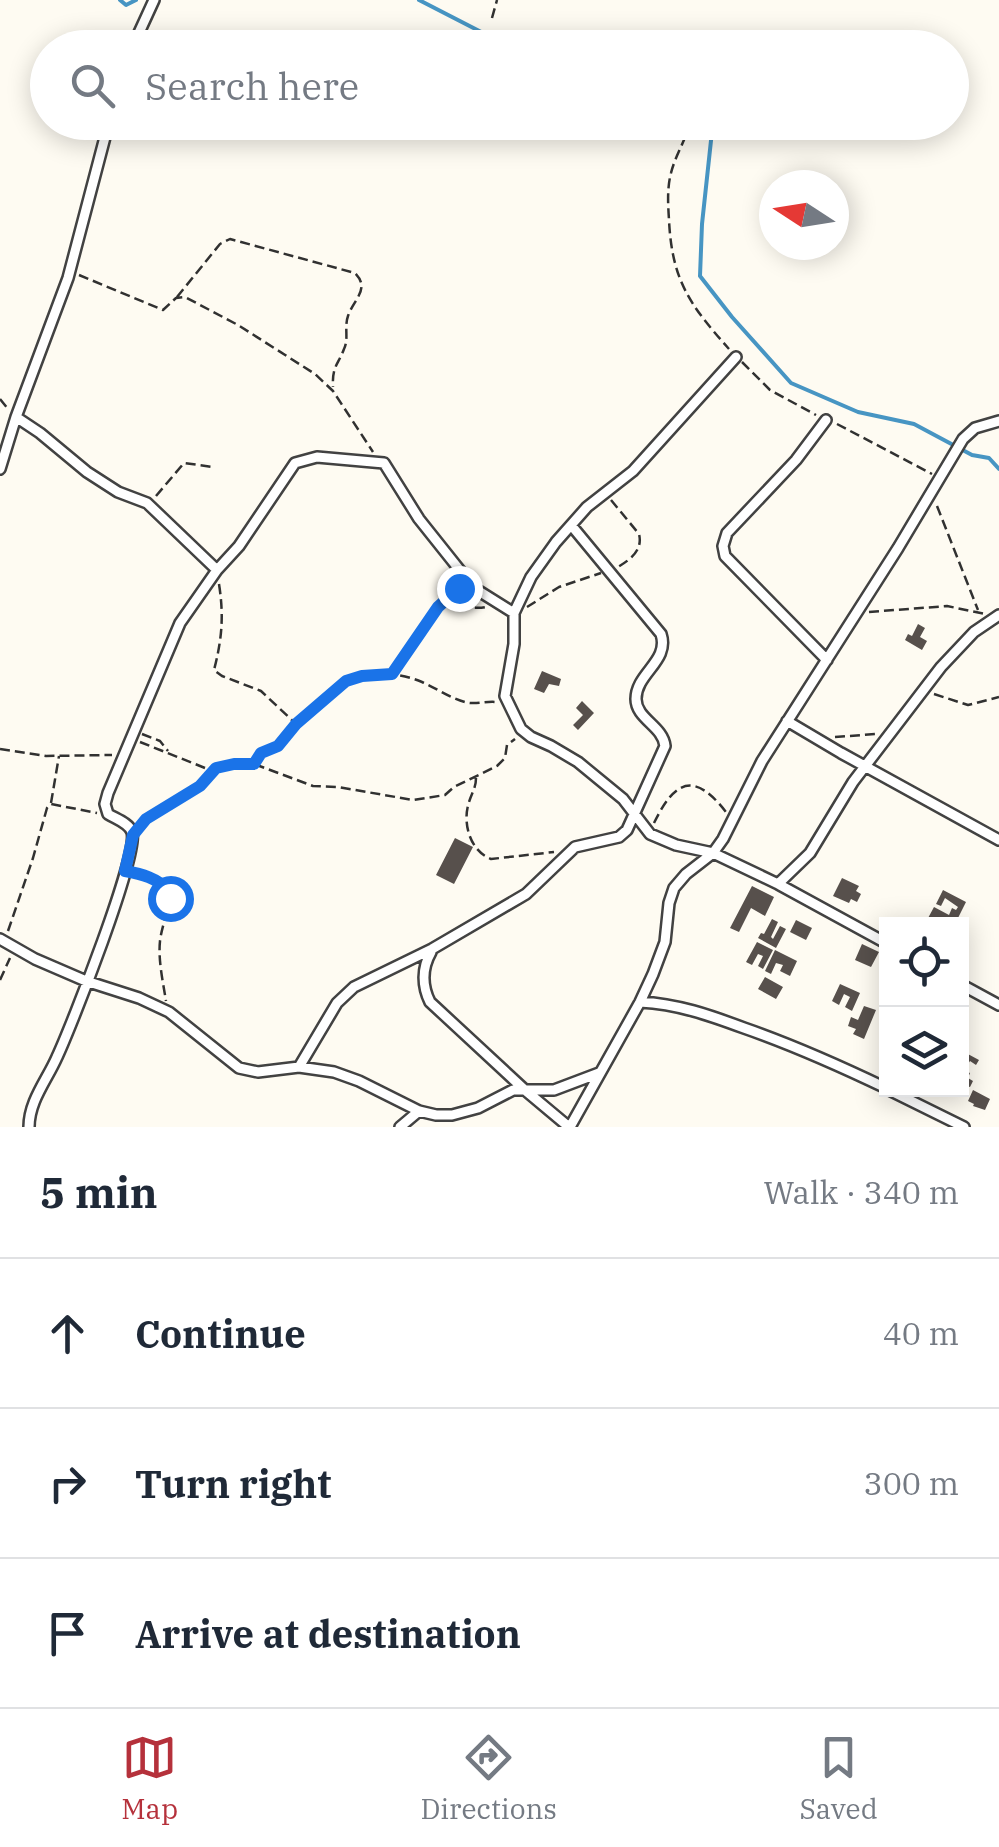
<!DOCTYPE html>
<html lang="en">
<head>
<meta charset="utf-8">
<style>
  body { margin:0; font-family:"IBM Plex Serif",serif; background:#f2f2f3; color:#1f2937 }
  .controls { position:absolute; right:30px; bottom:30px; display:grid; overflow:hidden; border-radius:0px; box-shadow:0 5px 25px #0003 }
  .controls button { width:90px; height:90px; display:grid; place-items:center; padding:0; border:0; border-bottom:2px solid #e0e1e3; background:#fff; color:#1f2937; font:50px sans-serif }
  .compass { position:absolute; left:759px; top:170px; width:90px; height:90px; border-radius:50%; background:#fff; box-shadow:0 5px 25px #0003; rotate:282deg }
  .stop { position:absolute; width:30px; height:30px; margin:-22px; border:8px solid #1a73e8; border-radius:50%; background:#fff }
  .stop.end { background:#1a73e8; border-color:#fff; box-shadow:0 2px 10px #0008 }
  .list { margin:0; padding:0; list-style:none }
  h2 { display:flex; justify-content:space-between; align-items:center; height:130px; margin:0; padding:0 40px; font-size:42px }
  h2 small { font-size:32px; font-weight:400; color:#747a83 }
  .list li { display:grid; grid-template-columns:65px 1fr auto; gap:30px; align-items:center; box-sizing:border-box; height:150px; padding:0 40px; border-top:2px solid #e0e1e3 }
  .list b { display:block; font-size:38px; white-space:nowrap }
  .list em { font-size:32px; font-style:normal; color:#747a83 }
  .icon { flex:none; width:55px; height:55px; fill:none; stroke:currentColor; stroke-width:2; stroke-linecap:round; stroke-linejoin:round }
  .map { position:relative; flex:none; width:999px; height:1127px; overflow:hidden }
  .search { position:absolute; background:#fff; box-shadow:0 5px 25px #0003; left:30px; right:30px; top:30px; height:110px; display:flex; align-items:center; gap:25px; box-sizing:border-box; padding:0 35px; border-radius:55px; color:#747a83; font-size:38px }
  .sheet { height:580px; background:#fff }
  nav { display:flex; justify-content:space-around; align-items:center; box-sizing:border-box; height:140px; border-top:2px solid #e0e1e3; background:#fff; font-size:28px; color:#747a83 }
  nav a { display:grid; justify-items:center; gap:5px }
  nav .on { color:#b5313b }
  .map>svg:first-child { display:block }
</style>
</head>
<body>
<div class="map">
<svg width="999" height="1127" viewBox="0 0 999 1127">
  <rect width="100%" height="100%" fill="#fefbf2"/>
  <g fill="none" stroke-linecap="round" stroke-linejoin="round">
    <path stroke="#4795c3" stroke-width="4" d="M120 0 126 5 136 0
      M419 0 489 36 504 48
      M713 122 702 224 700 276 732 317 791 383 858 412 914 424 972 455 989 458 999 469"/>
  </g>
  <path fill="#57504c" d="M918 624 925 628 920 637 927 641 922 650 905 640 908 634 912 636Z
    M542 671 561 679 559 686 549 684 544 693 534 689Z
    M582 701 594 713 578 730 573 725 583 715 576 708Z
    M455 838 473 847 454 884 436 875Z
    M842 878 859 886 856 891 861 894 857 902 851 899 849 903 833 896Z
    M752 886 774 897 765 916 751 908 739 932 730 928Z
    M943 890 966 902 955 924H936L927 920 934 907 949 915 952 908 956 910 958 907 945 898 941 906 936 904Z
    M772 919 778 922 771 937 773 939 780 926 786 929 776 948 758 938 761 933 764 934Z
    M796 920 812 928 806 940 790 932Z
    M757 942 773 950 763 969 758 966 763 956 758 954 752 965 746 962Z
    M862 944 879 952 871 967 855 960Z
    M775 950 797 961 790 976 780 971 783 965 776 963 771 974 765 971Z
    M765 977 783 987 776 999 758 989Z
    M840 984 860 993 852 1011 845 1007 850 997 844 994 839 1005 832 1001Z
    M864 1006 876 1010 864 1039 853 1034 856 1029 848 1026 851 1017 858 1020Z
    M966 1053 979 1060 976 1065 970 1061 964 1070 970 1073 968 1078 973 1081 970 1087 966 1086 962 1095V1061Z
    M973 1090 990 1099 985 1110 973 1106 974 1104 968 1101Z"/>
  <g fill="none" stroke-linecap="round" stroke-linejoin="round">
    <defs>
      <path id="minor" d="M132 48 154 0
        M16 417 40 433 87 472 118 492 147 503 217 570
        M826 420 796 460 727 533 723 546 725 556 827 660
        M0 469 16 417 68 278 109 122
        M514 613 531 577 556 542 587 507 633 471 736 357
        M787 721 841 753 999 840
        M778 884 810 853 853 782 941 667 974 632 999 615
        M0 939 35 959 86 981 139 998 169 1012 239 1068 258 1072 299 1067 334 1072 359 1081 419 1111 436 1115H452L478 1108 513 1090H554L599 1073
        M431 952C422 968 422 986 430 1002L526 1091 569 1127
        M962 985 999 1005
        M640 1002C678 1004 709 1015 744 1028 793 1045 840 1066 886 1088
        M299 1067 337 1003 354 987 432 949 526 894 575 847 619 837 627 830 665 746C663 726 636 719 636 699 636 673 670 661 661 634L571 525
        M889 1090 964 1127
        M29 1127C29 1101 47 1080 57 1057 71 1027 139 855 132 832 129 823 116 819 108 814L105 804 108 793 180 623 217 570 239 546 295 463 317 457 384 463 419 519 474 588 514 613V644L505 696 521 729 531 737 551 746 578 762 623 799 650 834 676 845 713 853 778 884 886 943
        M400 1127 419 1111
        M570 1127 640 1002 653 974 665 942 669 903 674 888 686 874 713 853 723 839 762 761 898 548 963 439 975 428 999 421"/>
    </defs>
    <use href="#minor" stroke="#424242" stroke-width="14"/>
    <path stroke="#313131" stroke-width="2.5" stroke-dasharray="10 5" stroke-linecap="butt" d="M492 18 497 0
      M690 122C686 140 675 156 671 173 667 188 668 204 669 220 672 281 690 305 729 349
      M79 275 163 310 176 298 185 297 238 325 315 374 333 391 373 452
      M177 297 220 244 230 239 355 273C371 289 353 300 348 316 344 327 349 339 344 349 338 365 332 366 333 387
      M742 362 770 390 816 415
      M0 399 8 409
      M837 424 932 474
      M156 496 184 463 213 467
      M611 500 639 534C643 550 631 559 618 567
      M937 506 978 610
      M219 584C224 616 222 639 214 670L222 676 261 691 295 723
      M449 599 460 586
      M527 607 559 587 601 573
      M869 612 947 606 985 614
      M392 672 426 622 444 601C458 599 466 611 486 607
      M934 694 968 705 999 697
      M142 734 160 741 168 751
      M835 737 876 734
      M140 742 205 768 254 764 313 786 338 787 413 800 445 795 454 787 497 766 505 758 507 745 515 739
      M0 749 46 756 112 755
      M255 763 261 753 279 746 287 733 338 687C362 669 395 671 422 682 436 688 450 698 465 702 475 705 485 701 496 702
      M476 778C476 788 472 792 469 802 462 823 470 851 491 859L554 852
      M51 803 59 756
      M654 823C675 780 694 771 726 812
      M140 826C162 802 194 796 216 768
      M134 873 154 880 169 891C170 909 162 924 160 941 158 960 163 982 166 1001
      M8 931 33 858 47 808 51 804 97 813
      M0 980 10 958"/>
    <use href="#minor" stroke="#fff" stroke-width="9"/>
  </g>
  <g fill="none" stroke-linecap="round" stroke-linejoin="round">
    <path stroke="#1a73e8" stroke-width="12" d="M170 898 169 891C157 878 142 874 125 871L133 835 146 819 200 786 216 768 234 764H254L261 753 278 746 296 724 346 681 362 676 392 674 438 607 459 588"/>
  </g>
</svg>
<div class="controls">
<button><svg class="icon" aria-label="locate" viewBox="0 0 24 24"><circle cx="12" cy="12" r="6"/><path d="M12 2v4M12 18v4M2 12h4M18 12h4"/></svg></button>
<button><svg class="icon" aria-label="layers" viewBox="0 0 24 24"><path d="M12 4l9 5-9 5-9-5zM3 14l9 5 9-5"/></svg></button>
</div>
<svg class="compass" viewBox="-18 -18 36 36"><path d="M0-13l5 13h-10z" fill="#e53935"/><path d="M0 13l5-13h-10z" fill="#747a83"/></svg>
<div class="stop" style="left:170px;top:898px"></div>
<div class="stop end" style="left:459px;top:588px"></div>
<div class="search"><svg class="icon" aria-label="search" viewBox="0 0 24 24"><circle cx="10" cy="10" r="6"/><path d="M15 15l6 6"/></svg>Search here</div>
</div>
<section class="sheet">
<h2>5 min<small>Walk · 340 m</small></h2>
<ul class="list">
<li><svg class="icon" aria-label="ahead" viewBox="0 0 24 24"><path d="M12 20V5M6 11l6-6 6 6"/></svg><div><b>Continue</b></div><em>40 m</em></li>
<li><svg class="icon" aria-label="right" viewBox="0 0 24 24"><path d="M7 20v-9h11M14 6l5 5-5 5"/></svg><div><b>Turn right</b></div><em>300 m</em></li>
<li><svg class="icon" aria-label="arrive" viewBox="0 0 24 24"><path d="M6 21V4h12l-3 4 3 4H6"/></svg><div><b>Arrive at destination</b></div></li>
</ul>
</section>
<nav>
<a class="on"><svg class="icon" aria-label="map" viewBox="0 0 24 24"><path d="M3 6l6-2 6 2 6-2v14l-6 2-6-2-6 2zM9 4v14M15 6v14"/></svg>Map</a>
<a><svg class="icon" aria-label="directions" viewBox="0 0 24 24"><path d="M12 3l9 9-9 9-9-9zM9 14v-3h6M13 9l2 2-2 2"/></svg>Directions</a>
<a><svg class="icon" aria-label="saved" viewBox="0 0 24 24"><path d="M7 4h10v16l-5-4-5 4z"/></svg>Saved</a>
</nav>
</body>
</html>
